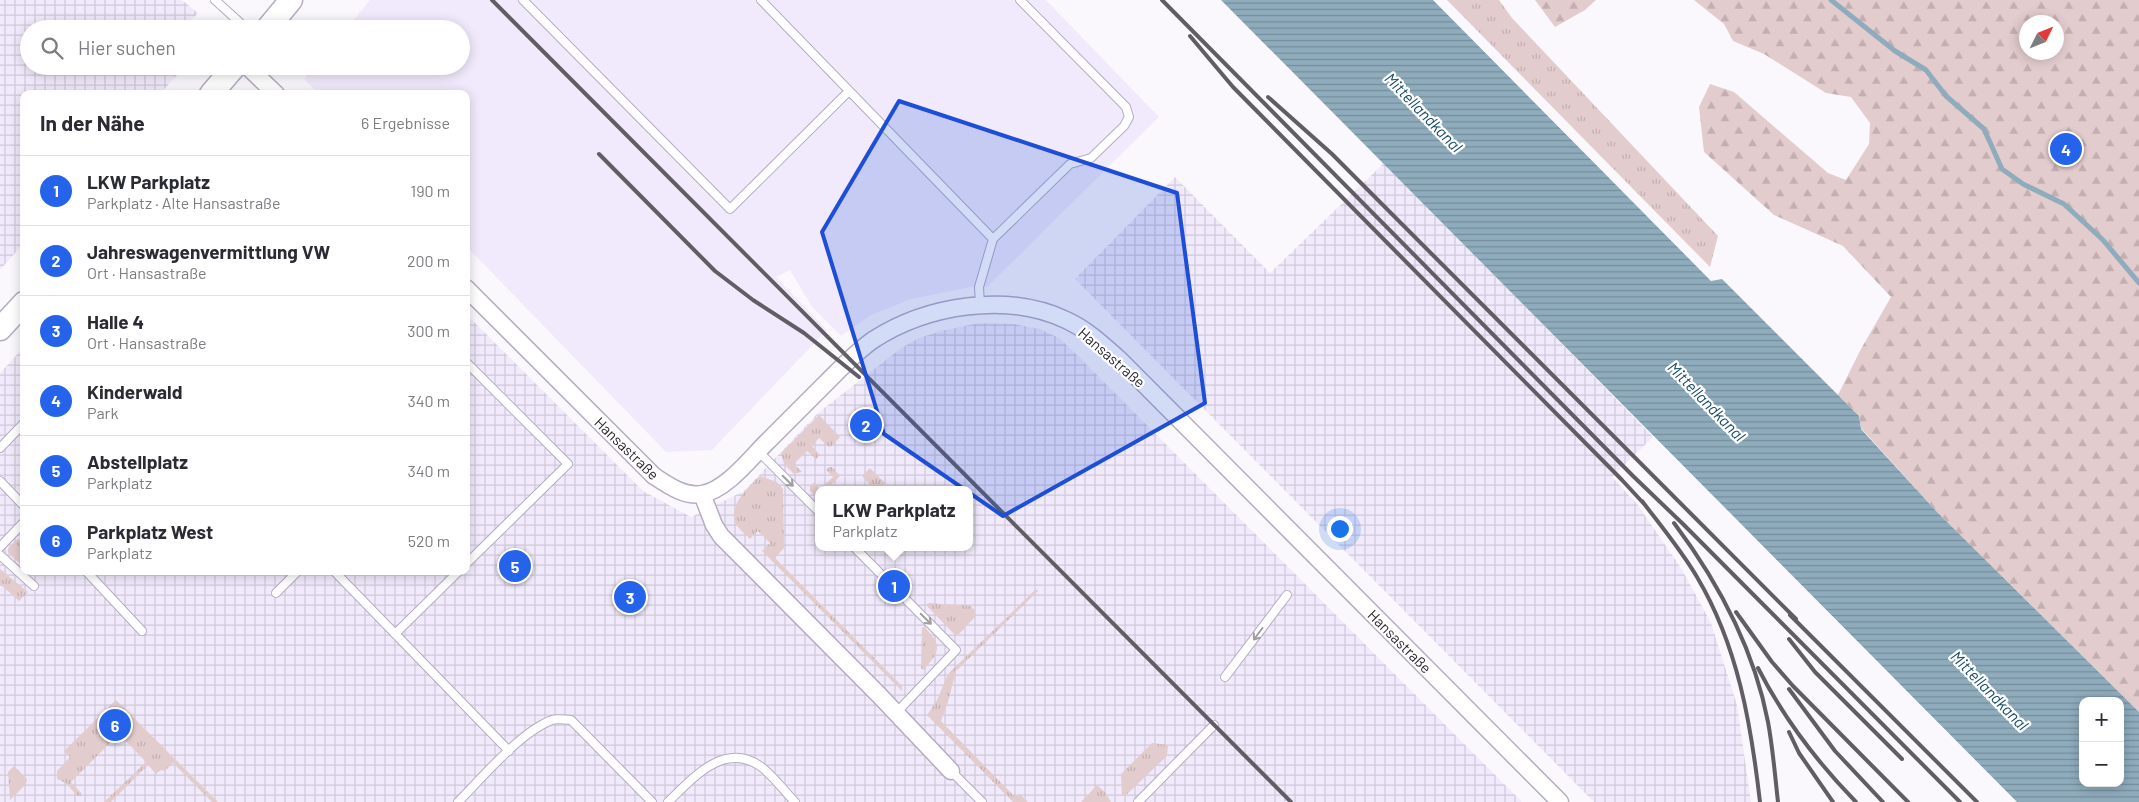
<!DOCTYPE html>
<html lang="de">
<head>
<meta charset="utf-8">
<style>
  body { margin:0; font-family:Barlow,sans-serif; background:#f7f7f7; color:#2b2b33 }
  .controls { position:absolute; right:15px; bottom:15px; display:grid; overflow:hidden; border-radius:10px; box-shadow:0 2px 12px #0003 }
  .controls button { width:45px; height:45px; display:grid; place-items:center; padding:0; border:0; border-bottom:1px solid #e1e1e2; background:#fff; color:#2b2b33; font:25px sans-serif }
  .compass { position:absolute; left:2019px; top:15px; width:45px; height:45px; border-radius:50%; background:#fff; box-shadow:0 2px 12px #0003; rotate:47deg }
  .you { position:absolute; left:1339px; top:528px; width:18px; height:18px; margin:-12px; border:4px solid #fff; border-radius:50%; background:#1a73e8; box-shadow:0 0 0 8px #1a73e833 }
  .badge { display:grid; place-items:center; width:32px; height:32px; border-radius:50%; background:#2563eb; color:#fff; font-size:16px; font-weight:700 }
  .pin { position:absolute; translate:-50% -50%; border:2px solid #fff; box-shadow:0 1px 5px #0006 }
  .popup { position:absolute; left:815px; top:486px; width:158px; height:65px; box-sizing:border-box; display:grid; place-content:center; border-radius:10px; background:#fff; filter:drop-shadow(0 1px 4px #0005); font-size:16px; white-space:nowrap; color:#7c7c81 }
  .popup b { font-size:19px; color:#2b2b33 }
  .popup::after { content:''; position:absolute; left:50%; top:100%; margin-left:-10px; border:10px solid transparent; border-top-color:#fff }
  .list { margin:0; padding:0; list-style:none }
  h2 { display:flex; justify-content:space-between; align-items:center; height:65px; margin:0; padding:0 20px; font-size:21px }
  h2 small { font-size:16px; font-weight:400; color:#7c7c81 }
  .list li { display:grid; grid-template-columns:32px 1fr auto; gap:15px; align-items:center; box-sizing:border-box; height:70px; padding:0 20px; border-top:1px solid #e1e1e2 }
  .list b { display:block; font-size:19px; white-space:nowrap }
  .list p { margin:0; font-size:16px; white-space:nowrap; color:#7c7c81 }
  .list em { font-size:16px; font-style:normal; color:#7c7c81 }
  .icon { flex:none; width:28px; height:28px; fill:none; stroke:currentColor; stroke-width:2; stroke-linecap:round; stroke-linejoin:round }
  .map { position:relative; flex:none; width:2139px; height:802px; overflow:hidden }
  .search { position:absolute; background:#fff; box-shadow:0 2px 12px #0003; left:20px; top:20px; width:450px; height:55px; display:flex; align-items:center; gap:12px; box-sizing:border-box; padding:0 18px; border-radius:28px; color:#7c7c81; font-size:19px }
  .panel { position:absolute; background:#fff; box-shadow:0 2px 12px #0003; left:20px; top:90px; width:450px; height:485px; border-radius:10px }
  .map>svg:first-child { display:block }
</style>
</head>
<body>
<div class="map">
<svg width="2139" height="802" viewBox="0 0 2139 802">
  <defs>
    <pattern id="industrial-grid" width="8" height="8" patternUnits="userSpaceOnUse" patternTransform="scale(1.25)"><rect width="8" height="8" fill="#f1eafc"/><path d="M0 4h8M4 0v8" fill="none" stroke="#cfc9d8"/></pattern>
    <pattern id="grass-tufts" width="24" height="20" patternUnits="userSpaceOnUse" patternTransform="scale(1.25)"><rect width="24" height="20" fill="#e3ccce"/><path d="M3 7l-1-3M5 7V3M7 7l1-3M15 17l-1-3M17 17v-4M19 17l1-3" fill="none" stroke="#c3afb1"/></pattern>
    <pattern id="forest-firs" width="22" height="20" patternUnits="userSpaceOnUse" patternTransform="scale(1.25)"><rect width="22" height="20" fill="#e3ccce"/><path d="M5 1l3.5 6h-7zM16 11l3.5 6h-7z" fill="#c3afb1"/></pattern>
    <pattern id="water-rules" width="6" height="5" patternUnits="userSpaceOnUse" patternTransform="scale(1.25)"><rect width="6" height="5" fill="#8facbd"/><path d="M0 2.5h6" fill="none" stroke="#758c9a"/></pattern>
  </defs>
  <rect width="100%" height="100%" fill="#faf8fc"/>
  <path fill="#f1eafc" d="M370 0H1046L1159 117 987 287H971L911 299 871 315 841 336 812 307 790 270 776 277 827 330 712 450 666 452 466 246V94H319L304 79 315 66H461V29H346Z"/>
  <path fill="url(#industrial-grid)" fill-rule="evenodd" d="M0 0H182L198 13 191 20 195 29H29V66H185L160 94H24V243L0 270Z
    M1384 163 1653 437 1612 477 1637 504 1681 568 1711 623 1737 705 1751 802H1594L1075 279 1175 177 1270 273Z
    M466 314 643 491 691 517 744 491 818 413 900 349 919 338 941 331 979 323 1014 324 1040 329 1059 338 1079 357 1522 802H0V373L24 347V571H466ZM819 490H969V547H819Z"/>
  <path fill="url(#grass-tufts)" d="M1447 0H1499L1512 18 1718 236 1710 267Z
    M819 415 840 437 832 446 829 447 819 438 812 446 820 455 816 459 807 451 794 464 802 472 794 474 784 464 781 453Z
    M829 467H832L840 476 832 484 837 490H819V499L810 491V486L814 483 820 489 833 477 826 470Z
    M870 468 892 490H869L872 487 862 476Z
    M760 476 777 482 783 489 784 548 775 558 902 686V691L762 551 770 543 758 531 750 539C746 535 741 531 738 527 724 509 748 487 760 476Z
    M18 539 24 544V567L8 553V548Z
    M0 569 28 592 19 601 0 584Z
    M1036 589 1038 591 956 671 948 702 941 721 1014 796 1020 794 1028 802H1013L927 715 937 700 948 674Z
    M929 603 971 606 975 611V617L958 635H955L927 606V604Z
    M924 627C943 645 940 652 923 670L921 668 922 628Z
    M116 700 218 802H212L173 763 165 771 161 770 156 774 148 765 111 802H104L146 762 119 734 71 782 81 793V796H77L66 783 57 779V771L70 757 64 751Z
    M1152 743 1168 745 1167 756 1125 796H1122L1121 774Z
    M14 766 27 779 26 784 10 800 8 772Z
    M1097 785 1105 792 1111 802H1081Z"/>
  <path fill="url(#forest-firs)" fill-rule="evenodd" d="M1535 0H1596L1585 10 1555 27Z
    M1694 0H2139V712L1937 512 1861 428 1859 416 1838 395 1861 349 1891 297 1843 246 1774 215 1704 152 1699 107 1710 84 1734 92 1828 173 1846 180 1869 144 1870 123 1851 97 1826 93 1764 54 1733 41 1724 24ZM2026 22H2056V52H2026Z"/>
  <path fill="url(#water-rules)" fill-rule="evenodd" d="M1221 0H1433L1711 281 1722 279 1859 416 1861 429 1937 512 2139 712V802H2017ZM2083 701H2120V783H2083Z"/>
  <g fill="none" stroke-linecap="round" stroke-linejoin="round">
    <path stroke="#8facbd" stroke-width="5" d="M1831 0 1895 51 1926 70 1946 96 1984 129 2002 169 2023 184 2064 204 2103 240 2139 283"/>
    <defs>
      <path id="lane" d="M215 0 247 29
        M523 0 730 209 849 91
        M761 0 993 239 979 287 980 305
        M993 239 1070 164 1091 158 1124 126 1129 117 1126 107 1020 0
        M466 362 568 464 466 564
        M0 448 24 423
        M758 451 819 512
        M0 481 24 506
        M0 547 24 522
        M854 547 956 650 896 713
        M0 555 34 586
        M86 571 142 631
        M334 571 509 751
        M276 593 298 571
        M395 634 459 571
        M1225 677 1287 595
        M951 771 982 802
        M458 802C482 778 520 732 552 720 557 718 565 720 571 720L652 802
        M668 802C692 779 724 741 760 766 773 775 784 791 795 802
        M1138 802 1214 725"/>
      <path id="street" d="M247 66 276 94
        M466 288 654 476C668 485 684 497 702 494 727 490 752 456 769 440 788 421 807 402 826 383 841 368 856 352 873 340 927 305 1007 292 1066 320 1086 329 1101 343 1118 358L1560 802
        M702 494 714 525 721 536 879 695 951 771"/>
      <path id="secondary" d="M267 29 291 0
        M211 94 235 66
        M0 329 24 303"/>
    </defs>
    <use href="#lane" stroke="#b5acc2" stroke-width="10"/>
    <use href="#street" stroke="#b5acc2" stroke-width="19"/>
    <use href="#secondary" stroke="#b5acc2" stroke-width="25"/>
    <use href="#lane" stroke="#fff" stroke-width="8"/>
    <use href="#street" stroke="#fff" stroke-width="16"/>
    <use href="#secondary" stroke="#fff" stroke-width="22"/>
    <path stroke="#615d65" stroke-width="4" d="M492 0 1291 802
      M1162 0 1633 476 1683 524 1960 802
      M1190 36 1233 87 1622 480 1646 506
      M1268 97 1332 154 1796 619
      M599 154 715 271 753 300 804 333 859 377
      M1642 501C1661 526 1681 550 1697 577 1738 646 1751 724 1760 802
      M1674 523C1719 583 1754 649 1768 722 1773 749 1775 776 1778 802
      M1736 612 1772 662 1793 686 1908 802
      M1790 615 1977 802
      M1789 639 1815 672 1902 759
      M1758 668C1784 719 1817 762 1856 802
      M1789 689 1835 751 1883 802
      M1789 732 1799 753 1833 802"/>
  </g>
  <defs><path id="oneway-shaft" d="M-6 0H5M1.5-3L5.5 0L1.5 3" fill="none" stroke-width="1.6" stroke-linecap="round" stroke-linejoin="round" transform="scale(1.25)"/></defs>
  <g stroke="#a09ea2">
    <use href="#oneway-shaft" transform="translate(788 481) rotate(45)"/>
    <use href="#oneway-shaft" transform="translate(926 619) rotate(45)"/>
    <use href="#oneway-shaft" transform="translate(1258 634) rotate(127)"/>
  </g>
  <path fill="#1d4ed8" fill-opacity="0.2" stroke="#1d4ed8" stroke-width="4" stroke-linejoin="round" d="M899 101 1177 193 1205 403 1003 516 884 434 822 232Z"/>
  <g text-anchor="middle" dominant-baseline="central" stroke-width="4.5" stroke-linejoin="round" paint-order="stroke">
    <g font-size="15" fill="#2c2831" stroke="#fff">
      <text transform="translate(1112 357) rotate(41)">Hansastraße</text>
      <text transform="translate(627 448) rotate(44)">Hansastraße</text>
      <text transform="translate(1400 641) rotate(45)">Hansastraße</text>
    </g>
    <g font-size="16" font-style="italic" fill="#174d68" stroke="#fff">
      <text transform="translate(1424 112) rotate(46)">Mittellandkanal</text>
      <text transform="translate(1707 401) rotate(46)">Mittellandkanal</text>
      <text transform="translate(1990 690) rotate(46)">Mittellandkanal</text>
    </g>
  </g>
</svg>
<div class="controls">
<button>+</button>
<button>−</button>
</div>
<svg class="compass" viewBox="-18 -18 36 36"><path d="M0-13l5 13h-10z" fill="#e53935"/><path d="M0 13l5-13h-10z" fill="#7c7c81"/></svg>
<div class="you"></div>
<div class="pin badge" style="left:894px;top:586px">1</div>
<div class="popup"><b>LKW Parkplatz</b>Parkplatz</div>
<div class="pin badge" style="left:866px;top:425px">2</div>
<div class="pin badge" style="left:630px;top:597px">3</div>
<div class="pin badge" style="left:2066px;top:149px">4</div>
<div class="pin badge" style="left:515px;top:566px">5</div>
<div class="pin badge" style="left:115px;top:725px">6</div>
<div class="search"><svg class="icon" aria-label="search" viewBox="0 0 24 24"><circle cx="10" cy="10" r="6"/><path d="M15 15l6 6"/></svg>Hier suchen</div>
<section class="panel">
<h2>In der Nähe<small>6 Ergebnisse</small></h2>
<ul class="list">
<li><span class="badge">1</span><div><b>LKW Parkplatz</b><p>Parkplatz · Alte Hansastraße</p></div><em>190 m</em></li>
<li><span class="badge">2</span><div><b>Jahreswagenvermittlung VW</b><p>Ort · Hansastraße</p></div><em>200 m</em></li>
<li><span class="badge">3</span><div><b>Halle 4</b><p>Ort · Hansastraße</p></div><em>300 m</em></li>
<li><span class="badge">4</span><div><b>Kinderwald</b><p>Park</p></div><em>340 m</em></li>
<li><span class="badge">5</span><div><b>Abstellplatz</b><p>Parkplatz</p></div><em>340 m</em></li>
<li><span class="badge">6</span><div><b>Parkplatz West</b><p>Parkplatz</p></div><em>520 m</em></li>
</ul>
</section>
</div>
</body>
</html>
